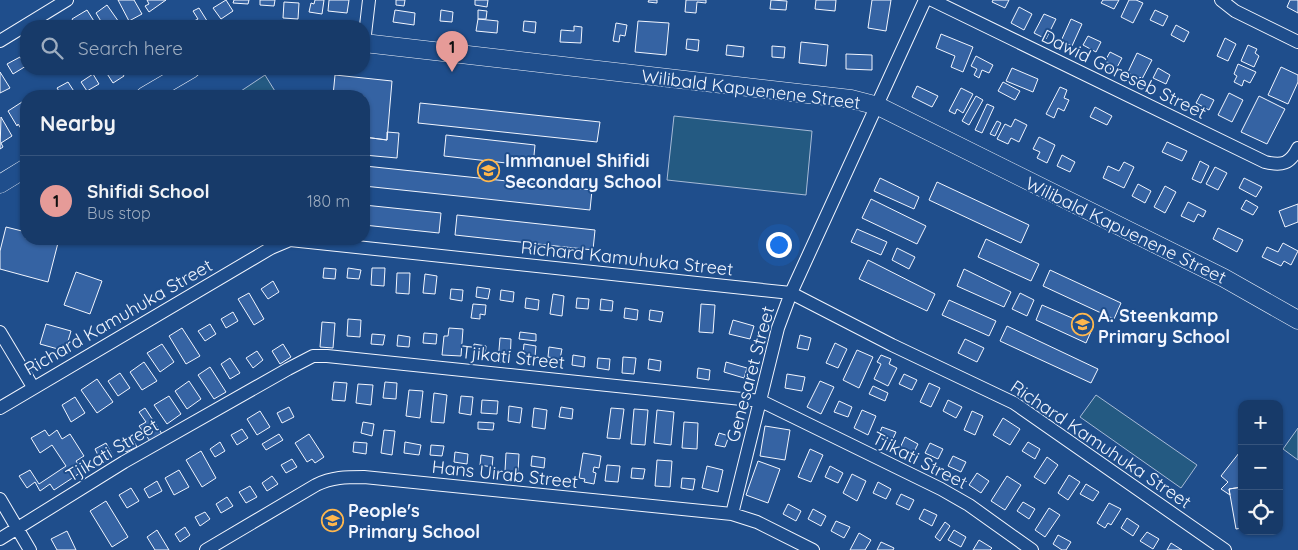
<!DOCTYPE html>
<html lang="en">
<head>
<meta charset="utf-8">
<style>
  body { margin:0; font-family:Quicksand,sans-serif; background:#20416f; color:#f1f3f6 }
  .controls { position:absolute; right:15px; bottom:15px; display:grid; overflow:hidden; border-radius:10px; box-shadow:0 1px 4px #0004 }
  .controls button { width:45px; height:45px; display:grid; place-items:center; padding:0; border:0; border-bottom:1px solid #36547d; background:#173a69; color:#f1f3f6; font:25px sans-serif }
  .you { position:absolute; left:778px; top:244px; width:18px; height:18px; margin:-12px; border:4px solid #fff; border-radius:50%; background:#1a73e8; box-shadow:0 0 0 8px #1a73e833 }
  .badge { display:grid; place-items:center; width:32px; height:32px; border-radius:50%; background:#e69b98; color:#111; font-size:16px; font-weight:700 }
  .pin { position:absolute; translate:-50% -41px; filter:drop-shadow(0 1px 2px #0008) }
  .pin::after { content:''; position:absolute; top:26px; width:18px; height:15px; background:inherit; clip-path:polygon(0 0,100% 0,50% 100%) }
  .list { margin:0; padding:0; list-style:none }
  h2 { display:flex; justify-content:space-between; align-items:center; height:65px; margin:0; padding:0 20px; font-size:21px }
  h2 small { font-size:16px; font-weight:400; color:#9eadc0 }
  .list li { display:grid; grid-template-columns:32px 1fr auto; gap:15px; align-items:center; box-sizing:border-box; height:90px; padding:0 20px; border-top:1px solid #36547d }
  .list b { display:block; font-size:19px; white-space:nowrap }
  .list p { margin:0; font-size:16px; white-space:nowrap; color:#9eadc0 }
  .list em { font-size:16px; font-style:normal; color:#9eadc0 }
  .icon { flex:none; width:28px; height:28px; fill:none; stroke:currentColor; stroke-width:2; stroke-linecap:round; stroke-linejoin:round }
  .map { position:relative; flex:none; width:1298px; height:550px; overflow:hidden }
  .search { position:absolute; background:#173a69; box-shadow:0 1px 4px #0004; left:20px; top:20px; width:350px; height:55px; display:flex; align-items:center; gap:12px; box-sizing:border-box; padding:0 18px; border-radius:20px; color:#9eadc0; font-size:19px }
  .panel { position:absolute; background:#173a69; box-shadow:0 1px 4px #0004; left:20px; top:90px; width:350px; height:155px; border-radius:20px }
  .map>svg:first-child { display:block }
</style>
</head>
<body>
<div class="map">
<svg width="1298" height="550" viewBox="0 0 1298 550">
  <rect width="100%" height="100%" fill="#1f4e8c"/>
  <path fill="#245a82" stroke="#a8bbd7" d="M265 75 278 96H237L235 95Z
    M674 116 812 131 806 195 667 180Z
    M1096 395 1197 465 1181 488 1080 417Z
    M1298 428V460L1283 449Z"/>
  <path fill="#3563a3" stroke="#f2f6ff" d="M118 0H134L142 14 129 21Z
    M147 0H166L149 12 145 6 149 4Z
    M226 0 233 11 221 19 213 8Z
    M234 0H249L248 4 233 3Z
    M260 0H275L274 6 260 5Z
    M315 0H324L322 14 309 12 311 3 314 4Z
    M329 0H349L347 13 328 11Z
    M396 0H405L404 6 396 5Z
    M475 0H488L487 7 475 5Z
    M649 0H657V3L648 2Z
    M686 0H706V3L697 2 696 13 685 12Z
    M771 0 787 1 786 10 770 9Z
    M816 0H836L835 11 815 9Z
    M872 0H891L886 31 868 28Z
    M993 0H1009L1005 8 992 2Z
    M1103 0H1119L1114 9 1101 3Z
    M1129 0H1136L1143 3 1133 23 1121 17Z
    M1290 0H1298V13L1287 7Z
    M284 2 299 3 298 19 283 18Z
    M107 5 121 25 119 26 98 25 102 23 96 13Z
    M1019 7 1032 14 1024 30 1011 23Z
    M199 8 209 24 205 26H197L194 21 198 19 193 11Z
    M87 10 97 26H76L72 19Z
    M395 10 415 13 414 25 393 22Z
    M441 10 453 12 452 22 440 21Z
    M478 10 487 11 486 19H478Z
    M1155 10 1168 16 1163 26 1150 20Z
    M1044 14 1056 19 1046 39 1034 33Z
    M478 19 498 21 497 33 476 31Z
    M1071 19 1082 24 1072 46 1061 41Z
    M524 21 536 22 535 33 523 31Z
    M638 21 669 23 666 55 635 52Z
    M616 23 627 25 625 36 620 35 619 42 613 41Z
    M1176 25 1189 32 1184 42 1171 35Z
    M574 26 582 27 581 43 560 42 561 30 574 31Z
    M941 34 973 47 963 72 951 67 955 56 936 48Z
    M1088 36 1101 42 1096 52 1083 45Z
    M1225 38 1236 44 1228 61 1217 56Z
    M687 39 699 40 698 51 686 49Z
    M801 42 828 45 826 66 799 63Z
    M727 45 744 47 743 57 726 55Z
    M1248 45 1257 49 1255 53 1259 56 1254 67 1241 61Z
    M772 46 785 47 784 58 772 57Z
    M1110 52 1122 58 1115 71 1110 69 1113 65 1105 61Z
    M1137 53 1152 60 1142 79 1140 77 1137 82 1129 78 1131 74 1128 72Z
    M846 54 872 55V70L846 69Z
    M976 56 993 65 989 73 982 70 979 78 974 75 977 69 971 66Z
    M20 57 26 66 13 74 7 64Z
    M1238 64 1256 72 1250 83 1244 80 1242 86 1234 82 1237 76 1234 74Z
    M1281 67 1298 75V82L1288 104 1268 95Z
    M1012 68 1038 79 1033 92 1006 81Z
    M1158 68 1170 75 1166 84 1153 78Z
    M42 69H54L45 74Z
    M104 69H120L124 76 113 83Z
    M0 72 10 88 0 93Z
    M93 74 99 84 87 91 81 82Z
    M335 75 392 81 387 140 364 137V96H333Z
    M68 82 77 96H62L57 88Z
    M1003 82 1020 91 1015 100 998 91Z
    M917 86 938 96 932 107 912 97Z
    M1060 87 1067 90 1064 98 1069 100 1064 111 1058 108 1054 118 1046 114Z
    M961 88 973 94 963 113 957 109 955 114 949 111Z
    M1229 93 1243 100 1232 122 1218 115Z
    M1201 94 1214 100 1209 110 1196 103Z
    M976 96 983 100 969 125 962 121Z
    M1259 96 1285 109 1267 144 1241 132Z
    M22 102 26 109V136L18 124 17 126 8 111Z
    M420 103 600 122 597 142 418 123Z
    M987 104 994 107 982 133 975 130Z
    M1095 107 1112 116 1107 125 1090 117Z
    M1 117 12 136 1 143 3 147 0 149Z
    M1015 119 1027 125 1019 142 1011 138 1008 144 997 139 1005 124 1011 127Z
    M997 121 1001 123 995 136 990 134Z
    M387 132 399 133 397 158 364 155V137L387 140Z
    M446 135 535 145 533 166 444 156Z
    M1039 137 1055 145 1047 163 1037 158 1040 152 1033 149Z
    M1167 142 1187 151 1182 161 1162 152Z
    M1062 155 1075 162 1070 172 1057 166Z
    M1200 161 1209 166 1201 183 1192 179Z
    M1124 162 1134 167 1124 188 1103 178 1108 166 1119 171Z
    M365 166 592 190 590 210 364 186Z
    M1215 167 1227 173 1218 190 1206 184Z
    M880 178 919 197 914 209 874 191Z
    M1244 178 1262 187 1256 197 1239 188Z
    M937 182 1029 225 1021 243 929 200Z
    M1138 184 1151 191 1145 203 1132 196Z
    M1165 186 1176 192 1165 213 1154 207Z
    M871 199 926 226 917 244 862 218Z
    M1246 200 1258 207 1253 215 1241 209Z
    M1188 202 1206 211 1203 217 1198 214 1194 222 1181 216Z
    M1298 204V222L1285 227 1279 211Z
    M364 205 441 213 439 233 364 225Z
    M457 215 595 230 593 250 455 235Z
    M6 227 26 232V239H59L48 282 0 269V251Z
    M1218 228 1243 240 1237 252 1213 239Z
    M857 229 887 242 881 255 851 242Z
    M986 239 1039 264 1031 281 978 257Z
    M1283 243 1298 251 1291 265 1284 261 1281 266 1262 257 1267 247 1278 252Z
    M897 248 915 257 909 269 892 260Z
    M868 260 935 294 927 311 859 279Z
    M324 268 336 269 335 279 323 278Z
    M348 268 361 270 359 279 347 278Z
    M372 268H385L384 286 371 285Z
    M964 269 1011 292 1004 307 957 286Z
    M1050 270 1121 303 1114 319 1043 286Z
    M76 272 102 281 90 314 64 305Z
    M397 273H410L409 294 396 293Z
    M425 274 437 276 435 294 423 293Z
    M273 281 279 292 268 299 261 289Z
    M477 287 490 289 488 299 476 297Z
    M451 289 463 290 462 301 450 299Z
    M501 290 514 292 513 302 500 300Z
    M249 293 264 319 254 325 238 299Z
    M1020 293 1034 300 1027 316 1012 309Z
    M553 294 564 296 562 316 550 314Z
    M526 298 539 300 538 310 525 308Z
    M577 298 589 299 588 309 576 308Z
    M601 299 613 301 612 311 600 310Z
    M949 300 996 321 989 336 942 315Z
    M473 304 486 305 485 315 480 314V319L471 318Z
    M701 304 715 305 713 333 699 332Z
    M1042 305 1093 327 1086 343 1036 320Z
    M625 308 638 310 637 320 624 318Z
    M650 310 663 312 661 322 649 320Z
    M233 312 238 321 226 328 221 319Z
    M348 319 361 320 360 337 347 336Z
    M733 320 754 326 750 339 729 334Z
    M322 322 335 323 333 348 320 347Z
    M46 324 71 331 65 351 40 344Z
    M210 324 216 334 205 341 198 331Z
    M1007 326 1098 369 1091 383 1000 341Z
    M182 328 200 356 186 364 169 336Z
    M449 328 463 329 461 356 442 355 444 336H448Z
    M520 332 536 334V341L519 339Z
    M424 333 437 334 436 344 423 343Z
    M372 334 385 335 383 345 371 344Z
    M398 335 410 337 409 347 397 346Z
    M800 335 811 338 808 350 797 348Z
    M500 338 511 339 510 363 498 362Z
    M965 339 984 348 977 362 958 353Z
    M835 343 847 349 838 368 826 363Z
    M162 344 174 362 160 372 147 353Z
    M283 344 291 357 280 364 272 351Z
    M474 344 486 346 485 356 473 355Z
    M524 344 536 346 535 356 523 354Z
    M549 347 562 349 560 359 548 357Z
    M857 350 873 357 859 388 843 380Z
    M257 351 263 360 253 368 246 358Z
    M573 355 585 357 584 367 572 365Z
    M881 355 891 359 889 364 897 368 888 386 874 379 881 364 877 362Z
    M623 357 636 358 634 374 622 373Z
    M230 358 240 373 230 379 221 364Z
    M598 358 610 359 609 370 597 368Z
    M649 359 661 361 660 371 648 369Z
    M144 362 157 381 142 390 130 372Z
    M726 362 747 368 744 378 724 372Z
    M210 367 226 392 214 399 198 375Z
    M698 368 710 370 709 380 697 378Z
    M120 373 130 388 118 396 108 381Z
    M787 374 805 377 802 391 785 388Z
    M904 374 917 380 912 390 899 384Z
    M97 379 113 402 97 413 81 390Z
    M189 381 201 399 187 409 175 391Z
    M820 381 834 387 821 414 807 407Z
    M334 382 347 383 345 401 332 400Z
    M385 382 397 383 396 399 383 398Z
    M929 383 940 388 931 407 920 402Z
    M358 384 373 385 371 405 356 403Z
    M873 386 888 393 885 401 869 394Z
    M409 390 423 391 420 418 406 416Z
    M434 393 447 395 444 423 431 422Z
    M169 396 181 414 167 424 154 405Z
    M461 396 473 397 471 415 459 413Z
    M75 397 85 413 71 422 62 405Z
    M482 400 498 401 497 414 481 413Z
    M948 400 962 407 956 418 943 411Z
    M839 401 852 407 848 417 834 412Z
    M509 406 522 408 520 423 508 421Z
    M289 407 294 417 282 423 277 413Z
    M561 407 573 409 572 419 559 417Z
    M145 408 162 434 150 441 139 426 146 422 139 412Z
    M534 408 547 410 545 429 532 427Z
    M611 408 624 409 620 439 607 438Z
    M634 409 648 410 645 445 631 444Z
    M657 410 674 412 671 445 654 443Z
    M862 410 876 416 868 435 854 428Z
    M260 411 270 427 257 435 247 419Z
    M972 411 983 416 975 435 964 430Z
    M1003 418 1020 429 1010 445 993 435Z
    M363 422 374 424 372 436 361 433Z
    M478 422 494 423 493 430 478 429Z
    M684 422 698 423 697 449 682 448Z
    M765 426 790 430 785 460 760 456Z
    M882 427 896 432 891 443 878 437Z
    M242 429 248 438 237 445 231 435Z
    M45 430 49 436 57 430 62 439 70 434 84 456 76 461 83 471 54 490 50 484 40 491 35 482 27 488 19 476 30 470 39 484 66 466 52 445 40 453 31 438Z
    M384 430 395 431 392 455 381 453Z
    M719 433 729 436 725 447 715 445Z
    M279 434 283 440 266 450 262 444Z
    M309 434 324 457 315 463 312 459 307 462 295 443Z
    M131 436 137 447 126 452 120 441Z
    M905 437 918 444 913 454 900 448Z
    M220 442 225 451 215 457 210 449Z
    M354 442 367 443 366 454 353 452Z
    M405 442 421 445 419 455 404 453Z
    M1028 442 1040 449 1035 459 1022 451Z
    M106 443 113 456 102 463 95 449Z
    M930 443 943 449 938 459 925 453Z
    M431 445 444 446 442 456 430 455Z
    M810 449 823 455 811 482 798 477Z
    M201 451 216 478 202 487 186 460Z
    M455 452 468 454 467 464 454 462Z
    M506 453 519 454 518 472 505 471Z
    M583 453 601 456 599 468 594 467 593 472 596 473 594 484 584 482 585 479 579 478Z
    M1239 453 1242 455V487L1229 489 1230 495 1221 489 1228 482 1221 476Z
    M481 455 493 457 492 467 480 465Z
    M532 456 545 458 544 468 531 466Z
    M953 456 966 462 961 472 948 466Z
    M1047 457 1058 465 1045 484 1034 477Z
    M292 459 297 467 286 473 281 465Z
    M657 460 672 461 670 487 655 486Z
    M758 461 780 469 768 503 746 495Z
    M607 465 620 466 618 482 605 481Z
    M707 466 723 470 718 492 702 488Z
    M830 466 843 473 838 483 825 477Z
    M632 468 645 469 643 479 631 478Z
    M179 470 189 487 174 495 165 478Z
    M977 473 989 481 981 493 969 485Z
    M852 474 866 481 857 501 843 493Z
    M1069 475 1080 482 1068 500 1058 493Z
    M272 476 278 484 267 491 262 483Z
    M1007 476 1021 485 1005 510 991 501Z
    M682 478 695 479 693 490 681 488Z
    M157 481 162 491 149 498 144 489Z
    M878 482 891 489 886 499 873 493Z
    M1086 484 1099 492 1093 501 1080 494Z
    M250 486 257 497 246 503 239 492Z
    M1242 487V528L1236 529 1229 489Z
    M131 488 139 501 127 508 119 495Z
    M901 494 914 500 909 510 896 504Z
    M227 497 233 506 221 513 216 504Z
    M106 501 128 537 112 547 90 511Z
    M1023 502 1035 509 1029 519 1017 511Z
    M1109 503 1121 509 1111 525 1108 523 1105 528 1097 523Z
    M788 504 801 511 796 521 783 514Z
    M1049 508 1060 515 1045 537 1035 530Z
    M813 509 826 516 821 526 808 519Z
    M924 509 937 515 932 526 919 519Z
    M205 512 210 519 200 526 195 517Z
    M1127 518 1139 526 1133 536 1121 528Z
    M836 521 850 527 844 538 831 531Z
    M945 522 950 526 940 541 935 537Z
    M185 527 190 535 180 542 175 534Z
    M157 530 169 550H155L147 537Z
    M954 530 966 537 961 547 948 540Z
    M67 531 76 550H57L51 539Z
    M1147 532 1159 539 1153 549 1140 541Z
    M859 533 871 540 865 550H850Z
    M1058 535 1071 542 1066 550H1062L1053 544Z
    M979 540 992 548 990 550H973Z
    M881 542 894 548 893 550H877Z
    M1171 543 1182 550H1167Z"/>
  <g fill="none" stroke-linecap="round" stroke-linejoin="round">
    <defs>
      <path id="street" d="M932 0 1265 162C1282 166 1290 164 1298 148
        M1221 0 1235 11 1298 42
        M0 41 67 0
        M364 43 369 0
        M0 332 33 387
        M0 408 271 248 290 240 791 293 892 345 1014 403 1225 550
        M0 499 30 550
        M732 514 778 328 791 293 925 0
        M0 539 124 462 288 369 313 356H327L761 401 941 489 969 505 1032 550
        M206 550 316 485C332 477 346 477 364 477L732 514 757 522 813 550"/>
      <path id="secondary" d="M364 43 851 99 878 106 1224 278 1298 320
        M145 96 191 69
        M0 184 26 168"/>
    </defs>
    <use href="#street" stroke="#f2f6ff" stroke-width="14"/>
    <use href="#secondary" stroke="#f2f6ff" stroke-width="19"/>
    <use href="#street" stroke="#1f4e8c" stroke-width="12"/>
    <use href="#secondary" stroke="#1f4e8c" stroke-width="18"/>
  </g>
  <defs>
    <symbol id="school-ring" viewBox="-11 -11 22 22"><circle r="9.5" fill="#1f4e8c" stroke="#ffb74d" stroke-width="1.5"/><path d="M0-5L7-2L0 1L-7-2ZM-4 1L0 2.5L4 1V4Q0 6-4 4Z" fill="#ffb74d"/></symbol>
  </defs>
  <g fill-rule="evenodd">
    <use href="#school-ring" x="476" y="158" width="25" height="25"/>
    <use href="#school-ring" x="1070" y="312" width="25" height="25"/>
    <use href="#school-ring" x="320" y="508" width="25" height="25"/>
  </g>
  <g text-anchor="middle" dominant-baseline="central" stroke-width="4" stroke-linejoin="round" paint-order="stroke">
    <g font-size="18" fill="#f2f6ff" stroke="#1f4e8c">
      <text transform="translate(1124 74) rotate(26)">Dawid Goreseb Street</text>
      <text transform="translate(751 89) rotate(7)">Wilibald Kapuenene Street</text>
      <text transform="translate(1126 230) rotate(26)">Wilibald Kapuenene Street</text>
      <text transform="translate(627 258) rotate(6)">Richard Kamuhuka Street</text>
      <text transform="translate(118 317) rotate(-30)">Richard Kamuhuka Street</text>
      <text transform="translate(513 357) rotate(6)">Tjikati Street</text>
      <text transform="translate(750 374) rotate(-75)">Genesaret Street</text>
      <text transform="translate(1101 444) rotate(34)">Richard Kamuhuka Street</text>
      <text transform="translate(112 450) rotate(-31)">Tjikati Street</text>
      <text transform="translate(920 460) rotate(27)">Tjikati Street</text>
      <text transform="translate(505 474) rotate(6)">Hans Uirab Street</text>
    </g>
    <g font-size="18" font-weight="bold" fill="#f2f6ff" stroke="#1f4e8c" text-anchor="start">
      <text x="505" y="160">Immanuel Shifidi<tspan x="505" dy="21">Secondary School</tspan></text>
      <text x="1098" y="315">A. Steenkamp<tspan x="1098" dy="21">Primary School</tspan></text>
      <text x="348" y="510">People's<tspan x="348" dy="21">Primary School</tspan></text>
    </g>
  </g>
</svg>
<div class="controls">
<button>+</button>
<button>−</button>
<button><svg class="icon" aria-label="locate" viewBox="0 0 24 24"><circle cx="12" cy="12" r="6"/><path d="M12 2v4M12 18v4M2 12h4M18 12h4"/></svg></button>
</div>
<div class="you"></div>
<div class="pin badge" style="left:452px;top:72px">1</div>
<div class="search"><svg class="icon" aria-label="search" viewBox="0 0 24 24"><circle cx="10" cy="10" r="6"/><path d="M15 15l6 6"/></svg>Search here</div>
<section class="panel">
<h2>Nearby<small></small></h2>
<ul class="list">
<li><span class="badge">1</span><div><b>Shifidi School</b><p>Bus stop</p></div><em>180 m</em></li>
</ul>
</section>
</div>
</body>
</html>
